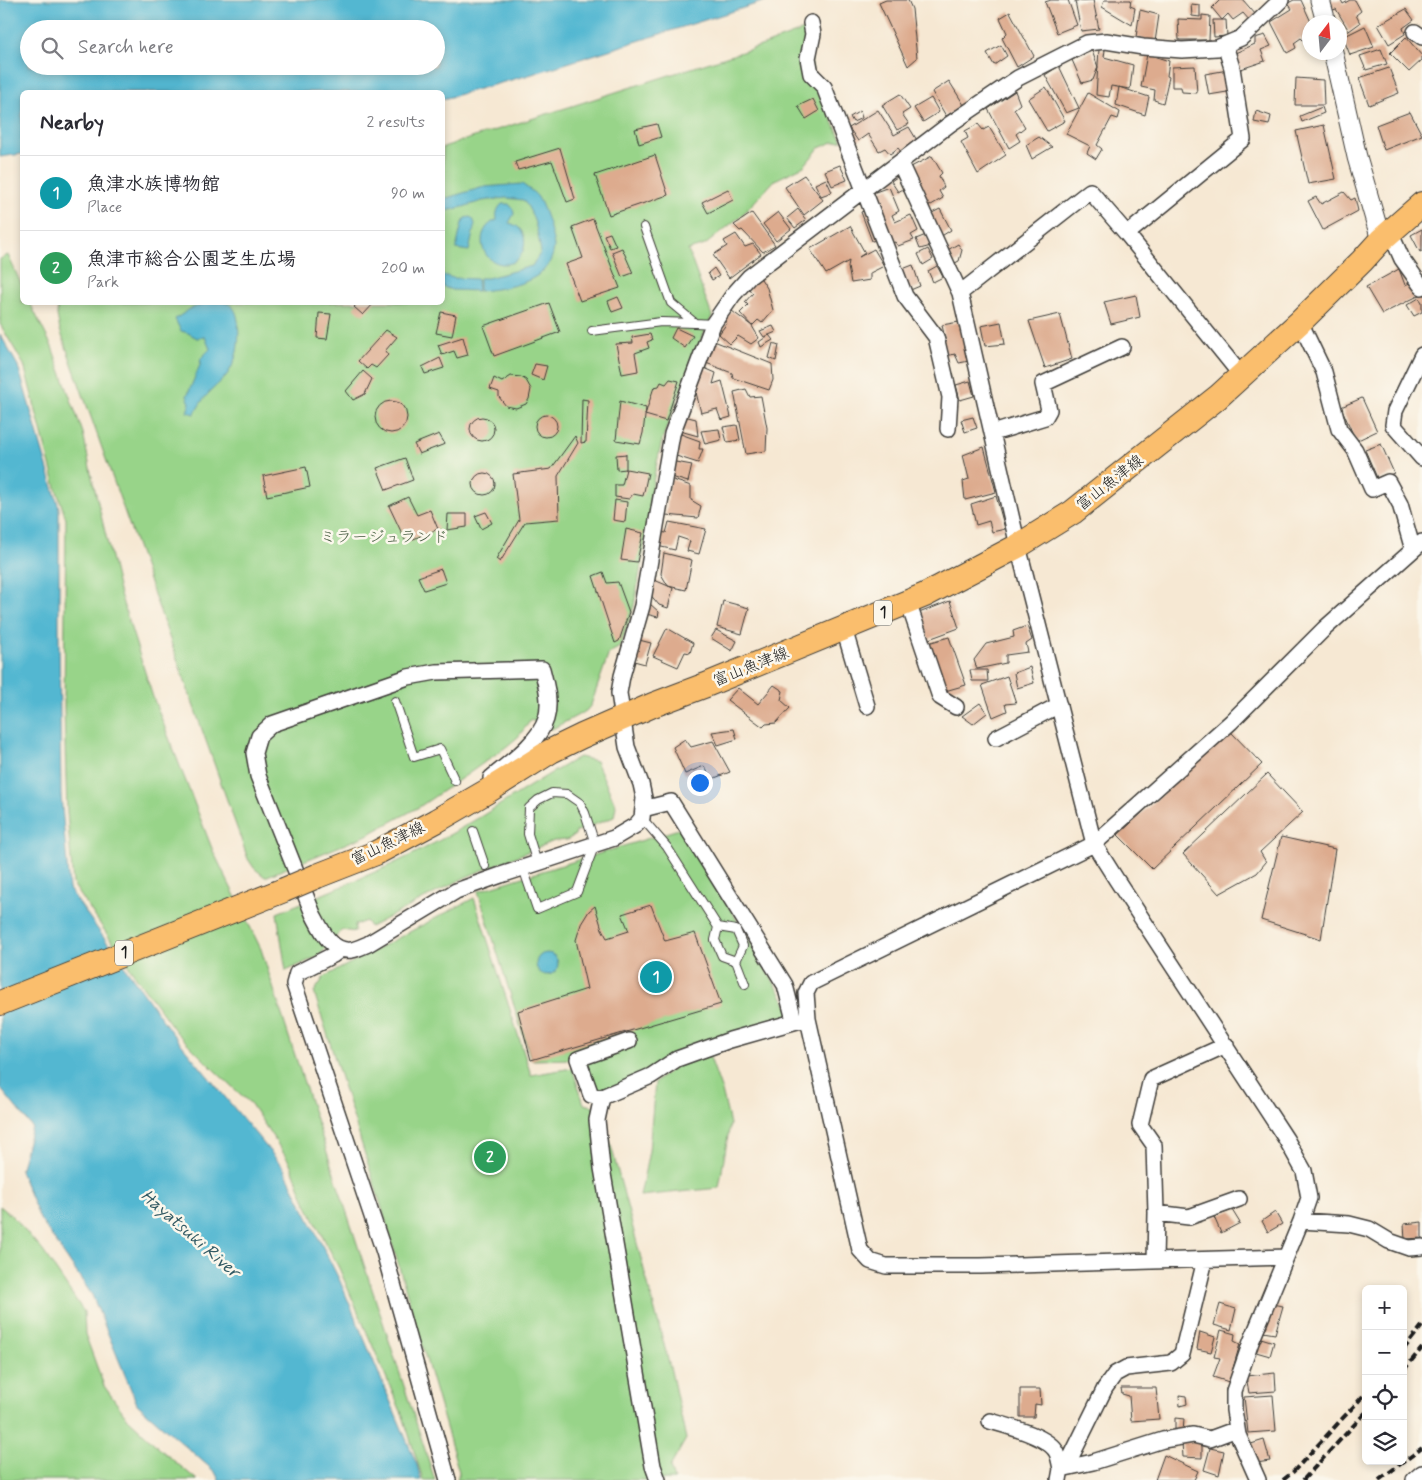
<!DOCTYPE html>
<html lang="en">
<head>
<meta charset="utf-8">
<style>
  body { margin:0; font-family:Mynerve,"Klee One",sans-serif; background:#f7f7f7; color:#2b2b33 }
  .controls { position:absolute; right:15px; bottom:15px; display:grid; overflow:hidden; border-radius:8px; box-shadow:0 2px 8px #0003 }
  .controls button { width:45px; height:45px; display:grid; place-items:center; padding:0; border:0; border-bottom:1px solid #e1e1e2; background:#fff; color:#2b2b33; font:25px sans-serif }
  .compass { position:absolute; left:1302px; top:15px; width:45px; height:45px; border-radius:50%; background:#fff; box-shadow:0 2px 8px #0003; rotate:16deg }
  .you { position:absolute; left:699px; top:782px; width:18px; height:18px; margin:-12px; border:4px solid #fff; border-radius:50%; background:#1a73e8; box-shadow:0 0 0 8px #1a73e833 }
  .badge { display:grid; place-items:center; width:32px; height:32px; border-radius:50%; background:#111827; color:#fff; font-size:16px; font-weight:700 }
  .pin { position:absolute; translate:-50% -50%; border:2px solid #fff; box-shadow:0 1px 5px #0006 }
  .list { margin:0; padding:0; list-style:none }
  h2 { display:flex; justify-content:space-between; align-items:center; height:65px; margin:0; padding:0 20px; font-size:21px }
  h2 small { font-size:16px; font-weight:400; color:#7c7c81 }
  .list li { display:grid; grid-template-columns:32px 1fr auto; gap:15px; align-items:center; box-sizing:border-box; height:75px; padding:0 20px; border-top:1px solid #e1e1e2 }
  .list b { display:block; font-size:19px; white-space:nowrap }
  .list p { margin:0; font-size:16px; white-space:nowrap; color:#7c7c81 }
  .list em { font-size:16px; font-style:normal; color:#7c7c81 }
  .icon { flex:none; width:28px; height:28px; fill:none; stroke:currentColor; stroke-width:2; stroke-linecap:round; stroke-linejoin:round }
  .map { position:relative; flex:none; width:1422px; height:1480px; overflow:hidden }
  .search { position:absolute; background:#fff; box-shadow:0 2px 8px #0003; left:20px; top:20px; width:425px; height:55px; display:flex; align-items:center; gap:12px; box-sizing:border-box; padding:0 18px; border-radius:28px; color:#7c7c81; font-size:19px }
  .panel { position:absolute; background:#fff; box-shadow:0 2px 8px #0003; left:20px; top:90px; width:425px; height:215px; border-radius:8px }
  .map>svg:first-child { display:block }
</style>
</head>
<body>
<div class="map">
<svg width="1422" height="1480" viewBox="0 0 1422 1480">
  <rect width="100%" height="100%" fill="#fbf7ec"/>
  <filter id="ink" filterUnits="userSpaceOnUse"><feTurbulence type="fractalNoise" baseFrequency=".02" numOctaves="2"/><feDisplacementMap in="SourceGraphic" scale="10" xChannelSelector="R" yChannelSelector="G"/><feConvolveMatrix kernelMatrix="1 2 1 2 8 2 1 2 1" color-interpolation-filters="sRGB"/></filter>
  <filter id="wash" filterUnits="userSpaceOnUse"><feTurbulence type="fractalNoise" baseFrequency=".0096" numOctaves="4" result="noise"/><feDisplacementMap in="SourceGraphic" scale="20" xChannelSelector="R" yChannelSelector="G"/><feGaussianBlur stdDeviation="1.12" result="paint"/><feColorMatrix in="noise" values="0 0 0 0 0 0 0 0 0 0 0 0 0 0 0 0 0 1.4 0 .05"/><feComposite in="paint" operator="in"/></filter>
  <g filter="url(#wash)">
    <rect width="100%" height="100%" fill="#f6e8d3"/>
    <path fill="#98d489" stroke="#5a7852" d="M804 30 807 31 814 81 842 141 833 142 819 148 804 166 775 180 742 215 705 245 688 250 712 316 697 349 663 437 655 471 649 506 651 508 634 606 620 647 609 653 591 705 586 711 552 729 531 720 518 737 506 747 468 774 419 807 367 835 265 877 254 868 248 859 60 330 57 315 58 303 442 302 443 147 767 44Z
      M8 255 22 286V302L30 303 52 347 83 433 91 473 119 591 153 697 213 851 261 949 288 1034 435 1480H423L403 1416 339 1268 307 1206 290 1163 251 1104 213 1069 177 1033 136 977 73 884 67 812 64 708 66 519 56 488 24 365 0 324V259Z
      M579 757 596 761 616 806 614 817 576 832 575 835 567 840 554 841 466 877 370 927 366 921 355 925V932L342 930 319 956 286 971 277 913C335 889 395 866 451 834 494 810 535 781 579 757Z
      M682 828 797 1021 709 1046 602 1097 578 1059 531 1060 478 891Z
      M474 898 531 1075 572 1068 584 1104 601 1108 671 1371 686 1439 670 1467 674 1480H457L459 1472 384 1215 314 992 324 977Z
      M708 1052 722 1091 730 1124 719 1188 640 1196 649 1151 655 1082 679 1064Z
      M0 1206 12 1216 43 1251 84 1312 85 1334 104 1386 128 1419 161 1450 197 1480H0Z"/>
    <path fill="#53b7d1" stroke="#386a76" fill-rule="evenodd" d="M0 0H769L529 75 443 99 442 92H22V154L0 157ZM29 29H436V66H29Z
      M522 184C527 188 534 192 537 196 542 203 548 220 550 228 551 234 554 241 554 247 551 283 508 288 479 291V278H488L532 266 541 252C538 234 535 214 523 200L506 198 482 201 463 207 443 212V199L484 187Z
      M502 204H509L513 209 514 214 509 223C533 228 527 262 507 264 479 266 473 228 497 220 496 213 497 209 502 204Z
      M470 217 473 219 475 224 469 251 456 249 462 223 465 218Z
      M443 275 453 278 477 279 478 291 452 290 443 287Z
      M207 303C224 302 235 300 238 321 240 341 238 360 226 376 220 383 213 388 207 395 202 400 198 408 194 414L187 412 190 403 187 396 200 365 201 358 210 349 205 337 197 338 188 333 181 331 175 319 190 309Z
      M0 334 18 366 59 508V645L61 795 69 889 172 1033 283 1167 340 1281 417 1465 421 1480H219L215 1472 137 1404 92 1295 40 1219 20 1171 32 1127 0 1088Z
      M536 964a11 11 0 1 1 22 0a11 11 0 1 1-22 0Z"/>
    <g id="blocks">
      <path fill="#ddab8e" d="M886 0H908L912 9 917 58 908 66 879 3Z
        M1051 0H1068L1077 25 1057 33 1045 2Z
        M1093 0 1099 29 1081 31 1075 1Z
        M1104 0H1131L1130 6 1135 8 1132 25 1102 7Z
        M1220 0H1243L1256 15 1250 21 1243 13 1233 20 1228 14 1222 20H1226L1227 36 1214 37 1213 20H1222L1212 8Z
        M1294 0H1301L1311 22H1310V44L1308 45 1301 38 1294 43 1296 48 1287 53 1271 22 1292 9 1288 3Z
        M1330 0H1341L1343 4 1350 0H1355L1361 11 1356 15 1360 23 1349 31 1336 9 1333 10Z
        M1191 4 1200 5V17L1192 16Z
        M1406 9 1414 20 1403 28 1405 34 1389 44 1378 25Z
        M1140 10 1159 15 1155 42 1136 37Z
        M1010 12 1034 56 1017 67 1002 38 1007 33 1000 18Z
        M1202 15 1210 16 1209 40H1179L1178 19 1202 20Z
        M1365 26 1374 47 1350 55 1343 37Z
        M1265 35 1271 46 1261 50 1265 61 1238 70 1233 54 1255 44V38Z
        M1406 37 1422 56V60L1409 72 1390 53Z
        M1001 45 1007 56 994 65 987 53Z
        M1099 49 1105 50 1104 57 1133 65 1130 89 1111 86 1109 97 1096 95Z
        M1381 49 1387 64 1366 70 1360 56Z
        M1092 51 1098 67 1093 80 1082 83 1072 60Z
        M1147 54 1169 61 1167 76 1169 77 1163 103 1154 100 1155 90 1141 87Z
        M1059 66 1079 108 1066 113 1045 75Z
        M1195 66 1197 93 1182 92 1181 87H1172V67Z
        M1389 68 1399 93 1369 105 1359 78Z
        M1228 70 1233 91 1209 95 1205 74Z
        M1296 78 1323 80 1324 105H1295Z
        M949 81 964 105 946 116 932 92Z
        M1046 87 1065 121 1047 131 1028 99Z
        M1119 87 1149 97 1145 115 1116 105Z
        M1015 91 1020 104 1014 109 1025 127 1016 134 1020 141 1009 148 988 109Z
        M1088 93 1120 112 1118 119 1112 117 1097 145 1102 149 1096 159 1087 153 1090 146 1066 134Z
        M900 94 910 109 902 114 909 124 897 130 882 105Z
        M931 98 939 112 923 122 914 108Z
        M813 99 819 111 806 119 798 106Z
        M1322 107 1324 113 1302 122 1300 116Z
        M878 110 894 135 909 127 918 142 902 153 898 148 890 154 885 148 879 151 868 134 858 141 849 128Z
        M860 111 862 118 853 122 850 117Z
        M1256 111 1271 116 1269 125 1254 122Z
        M1410 112 1422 135 1384 150 1376 125Z
        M657 124 661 137 639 144 635 129Z
        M978 124 983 130 989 127 1006 155 978 174 961 142 968 138 965 131Z
        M1324 125 1336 179 1308 184 1296 131Z
        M1039 137 1052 147 1032 159 1026 145Z
        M560 148 575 199 567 202 552 161 518 170 515 162Z
        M655 155 668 195 609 215 595 175Z
        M932 156 942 173 939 176 944 187 939 191 943 198 926 208 909 168Z
        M840 165 847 180 832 186 825 171Z
        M804 175 823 200 804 215 785 187Z
        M897 177 905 188 898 192 891 181Z
        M826 179 832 192 821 196 815 184Z
        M889 187 899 211 892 215 895 222 911 215 918 231 911 235 914 240 898 246 895 242 889 244 870 194Z
        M728 189 733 200 708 213 702 202Z
        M1344 192 1351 200 1355 198 1358 211 1323 230 1308 201 1316 197 1321 204Z
        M798 209 806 220 795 228 787 218Z
        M869 209 881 239 872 241 861 212Z
        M940 209 951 230 940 237 930 214Z
        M778 212 791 229 776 241 763 224Z
        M752 213 775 245 763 252 742 230 740 231 734 225Z
        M593 219 620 288 580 301 566 264 583 258 572 227Z
        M850 226 865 253 859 257 874 249 884 266 870 273V280L851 283 848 267 849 261 826 274 810 249Z
        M1422 229V251L1420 252 1411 235Z
        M610 233 616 246 610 248 604 235Z
        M736 234 745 247 753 244 761 254 729 278 713 255 727 246 724 241Z
        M926 235 931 246 920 249 916 239Z
        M958 244 962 250 959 261 953 264 946 251Z
        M622 248 633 273 622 277 612 252Z
        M928 249 933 259 923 265 918 254Z
        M913 265 920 286 908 291 900 270Z
        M937 266 943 277 933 282 928 271Z
        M714 268 719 276 712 280 708 273Z
        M1399 269 1405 285 1414 281 1420 295 1382 314 1366 287Z
        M759 276 767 288 773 310 762 323 758 320 752 326 740 313 748 305 745 302 753 293 746 287Z
        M1136 295 1140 317 1111 324 1104 302Z
        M618 297 623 308 612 312 608 301Z
        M1419 298 1422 302V312L1414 316 1407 305Z
        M359 302H375L363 315 354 307Z
        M549 303 560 332 494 356 483 326Z
        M732 311 752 326 759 338 751 344 738 336 730 344 719 334 727 323 724 321Z
        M441 312 456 315 452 336 436 333Z
        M319 313 331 314 327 339 317 338Z
        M1060 314 1072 359 1045 368 1029 321Z
        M959 322 969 361 959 363 955 354 946 356 942 339H945L942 325Z
        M1001 322 1005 344 985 346 981 326Z
        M773 326 776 332 764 337 760 331Z
        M676 328 693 336 685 348 671 338Z
        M386 330 397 337 385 351 388 355 376 368 371 365 367 369 358 361Z
        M650 334 652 340 647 342 649 348 635 353 638 371 622 374 616 344 633 343 632 337Z
        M769 335 773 340 761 347 759 342Z
        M463 337 468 355 457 358 454 351 442 355 438 345Z
        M714 341 772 364 773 380 769 390 733 378 732 373 706 363Z
        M773 343 779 345 776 361 769 358Z
        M440 358 444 368 425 374 422 367Z
        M535 364 547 366 543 380 531 375Z
        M702 367 716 373 713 384 722 381 731 417 721 420 717 409 701 413 695 388Z
        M363 371 372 379 365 394 353 400 346 391Z
        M511 376 521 377 526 380 531 389 529 399 526 404 516 408 506 406 499 397V392L490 389 494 378 502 382Z
        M670 379 679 381 666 421 645 415 654 387 659 386 661 382 666 384Z
        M970 381 974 396 960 400 956 385Z
        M746 389 750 397 761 396 767 428 766 451 746 454 734 392Z
        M1362 398 1377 431 1356 441 1341 407Z
        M582 399 588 400 586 442 581 443Z
        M620 401 646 408 643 433 640 444 616 440Z
        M375 417a16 16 0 1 1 32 0a16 16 0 1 1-32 0Z
        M535 426a11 11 0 1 1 22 0a11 11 0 1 1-22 0Z
        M684 416 696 419 698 436 680 431Z
        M470 429a12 12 0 1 1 24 0a12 12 0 1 1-24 0Z
        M973 417 977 428 965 432 961 420Z
        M737 425 740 440 727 442 723 427Z
        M719 429 721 440 705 444 701 431Z
        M678 433 700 441 699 449H703L698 463 673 455Z
        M439 434 445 444 419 454 414 444Z
        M575 436 578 443 558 476 559 519 525 522 500 562 496 559 519 520 513 474 551 469Z
        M1381 444 1394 473 1378 480 1365 450Z
        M984 447 996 492 965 500 963 481 969 479 963 455Z
        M626 454V469L617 470 616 455Z
        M405 458 413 480 386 490 377 468Z
        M670 461 692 465 688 482 668 476Z
        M306 467 310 487 267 496 263 476Z
        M626 469 648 473 643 496 633 494 629 499 615 497V485H622Z
        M473 484a11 11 0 1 1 22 0a11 11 0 1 1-22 0Z
        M670 479 691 486V500L701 506 698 518 666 515Z
        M996 496 1005 529 992 532 989 521 976 525 971 504Z
        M408 497 417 515 430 510 438 529 406 542 389 506Z
        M615 500 627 502 625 522 613 520Z
        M486 512 492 523 481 529 475 516Z
        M448 514H467V527L447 530Z
        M669 522 706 529 699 554 687 551 690 541 678 537 675 550 657 546 660 532 666 533Z
        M626 529 643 533 637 562 621 560Z
        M664 553 692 560 686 590 668 586 661 574Z
        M441 569 446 583 424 590 418 577Z
        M603 572 607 583 618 582 629 612 619 641 615 643 593 576Z
        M652 579 673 588 668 608 659 605 649 593Z
        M723 601 749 608 742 634 717 627Z
        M950 601 959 628 929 639 919 613Z
        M649 603 659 612 658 617 646 614Z
        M1027 626 1032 640 1026 644 1028 652 1006 655V663L977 669 974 660 986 644 1014 637 1013 631Z
        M667 628 693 643 690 653 685 652 678 667 653 656Z
        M716 630 737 641 732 651 711 638Z
        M949 637 966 685 945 691 928 643Z
        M639 640 651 643 645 664 634 661Z
        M1030 667 1034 683 1017 688 1014 673Z
        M970 670H987L988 681H972Z
        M1007 676 1016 703 1005 704 1007 711 993 717 982 685Z
        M774 685 783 691 781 700 790 708 776 723 766 724 763 727 727 700 738 688 758 704Z
        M980 703 987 713 973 724 962 716Z
        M734 729 737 739 718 745 712 732Z
        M1230 731 1262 764 1152 869 1118 835Z
        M685 739 691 747 713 741 730 772 712 779 704 766 685 774 673 747Z
        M1267 774 1303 812 1260 852 1266 862 1257 873 1219 894 1183 854Z
        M1281 837 1335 849 1321 939 1261 920Z
        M651 905 665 941 695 933 721 1004 531 1060 518 1011 587 989 576 940 581 924 589 911 595 906 602 929 607 938 629 931 622 914Z
        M1232 1210 1240 1223 1221 1233 1214 1217Z
        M1275 1212 1282 1224 1268 1232 1262 1221Z
        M1422 1222V1238L1405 1239 1404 1224Z
        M1220 1304 1236 1309 1231 1330 1214 1325Z
        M1271 1304 1283 1306 1275 1334 1263 1332Z
        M1221 1330 1235 1334 1234 1341 1240 1344 1229 1382 1213 1377 1220 1358 1214 1357Z
        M1200 1332 1215 1337 1211 1352 1197 1349Z
        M1261 1338 1274 1342 1270 1356 1256 1352Z
        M1275 1373 1276 1391 1249 1393 1246 1376Z
        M1121 1388H1156L1159 1419 1131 1421 1129 1396 1122 1394Z
        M1020 1389H1040L1041 1405 1035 1404 1034 1417H1020Z
        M1179 1395 1186 1396 1187 1404 1180 1406Z
        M1273 1395 1276 1431 1248 1433 1244 1397Z
        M1175 1418 1184 1419 1183 1433 1175 1431Z
        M1264 1440 1270 1461 1256 1463 1251 1444Z
        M1182 1442H1202V1458L1183 1457Z
        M1210 1448 1224 1451 1219 1475 1204 1470Z
        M1164 1455 1198 1471 1194 1480H1155Z"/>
    </g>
  </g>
  <g filter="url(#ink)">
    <use href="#blocks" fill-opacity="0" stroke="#3d3b37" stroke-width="1"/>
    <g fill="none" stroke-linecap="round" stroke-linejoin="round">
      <defs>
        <path id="service" d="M644 227 671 303 695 323 713 324
          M592 331 661 322 695 323
          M395 701 414 757 440 749 455 781
          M642 818 667 847 718 927 715 940 722 956 736 961 743 946 736 930 718 927
          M473 831 485 866
          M523 868 537 909 577 892 595 844 585 813 580 803 567 794 552 793 538 800 529 808 528 834 537 863
          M736 961 745 984"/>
        <path id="minor" d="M811 23 813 34 808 58 811 74 824 87 905 296 936 337 950 397 948 429
          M1415 32 1422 37
          M900 163 960 293 1018 546 1094 844 1116 879 1286 1139 1304 1171 1309 1198 1301 1221 1251 1342 1234 1391V1410L1238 1435 1258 1480
          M1390 232 1402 259 1422 287
          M1127 234 1241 375
          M960 293 1090 191 1127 234 1243 139 1232 68 1225 45
          M1300 322 1324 372 1339 429 1355 450 1372 489 1388 482 1400 504 1413 550
          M1422 355 1395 411 1393 425 1422 458
          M993 433 1045 417 1049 410 1043 384 1122 347
          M908 602 940 697 956 707
          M844 629 867 706
          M996 738 1059 705
          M491 778C509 763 539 742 546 719 551 703 546 684 542 669L436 672 408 677 272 724 259 736 254 753 258 776 313 914C321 929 331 953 352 950 357 949 363 946 368 944L456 891 501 875 614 838 636 825 642 818 644 798 641 784 627 747 619 693 622 676 642 606 672 434 713 324 733 295 749 277 950 124 1018 78 1087 43 1106 41 1143 47 1182 50 1217 48 1241 38 1281 0
          M643 809 671 802 785 985 793 1016 797 1021 730 1040 677 1059 651 1076 602 1097 597 1120 602 1168 653 1466 658 1480
          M341 949 333 955 297 973 294 984 384 1252 448 1480
          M808 1019 860 1250 870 1261 886 1266H981L1286 1257
          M797 1021 808 1019 806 993 811 983 1094 844 1231 722 1324 629 1422 542
          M602 1097 591 1095 578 1059 629 1041
          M1156 1213 1154 1145 1140 1125 1151 1079 1226 1045
          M1301 1221 1349 1224 1369 1229 1389 1241 1409 1248 1422 1247
          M1155 1261 1156 1213 1189 1217 1239 1199
          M990 1421C1007 1426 1049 1436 1057 1453 1059 1458 1060 1464 1061 1469L1093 1462 1163 1440 1193 1435 1210 1439 1237 1429
          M1059 1480 1061 1469 1070 1459 1105 1388 1115 1374 1126 1368 1171 1363 1182 1354 1205 1260
          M1414 1480 1422 1473"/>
        <path id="tertiary" d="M1320 0 1326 22
          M1333 52 1357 157 1381 240"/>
        <path id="primary" d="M317 876 376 853 436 821 486 792 551 751 582 736 653 705 706 685 925 595 1018 546 1073 512 1218 397 1300 322 1362 261 1381 240 1422 204
          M0 1003 284 890"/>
      </defs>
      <use href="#service" stroke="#3d3b37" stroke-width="10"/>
      <use href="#minor" stroke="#3d3b37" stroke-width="18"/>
      <use href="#tertiary" stroke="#3d3b37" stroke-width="21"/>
      <use href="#primary" stroke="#3d3b37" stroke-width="26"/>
      <use href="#service" stroke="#fff" stroke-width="8"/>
      <use href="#minor" stroke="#fff" stroke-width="15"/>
      <use href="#tertiary" stroke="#fff" stroke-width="19"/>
      <use href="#primary" stroke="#fabe6d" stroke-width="24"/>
      <path stroke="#1c1c1c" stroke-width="4" stroke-dasharray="8 4" stroke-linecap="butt" d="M1403 1350 1422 1326
        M1403 1371 1422 1348
        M1283 1480 1293 1472 1366 1393
        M1303 1480 1366 1412
        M1379 1480 1422 1448"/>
      <defs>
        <path id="primary-bridge" d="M284 890 317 876"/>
      </defs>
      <use href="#primary-bridge" stroke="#3d3b37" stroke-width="26" stroke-linecap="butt"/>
      <use href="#primary-bridge" stroke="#fabe6d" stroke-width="24"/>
    </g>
  </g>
  <g text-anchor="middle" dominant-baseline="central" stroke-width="5" stroke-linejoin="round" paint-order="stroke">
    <g fill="#fbf7ec" stroke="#5f5e5a" stroke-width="1">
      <rect x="874" y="600.5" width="18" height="25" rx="4"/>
      <rect x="115" y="940.5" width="18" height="25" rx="4"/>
    </g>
    <g font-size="15" font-weight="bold" fill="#1c1c1c">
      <text x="883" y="613">1</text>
      <text x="124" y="953">1</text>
    </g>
    <g font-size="16" fill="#1c1c1c" stroke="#fbf7ec">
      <text transform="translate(1110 483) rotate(-38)">富山魚津線</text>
      <text transform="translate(751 667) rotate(-22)">富山魚津線</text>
      <text transform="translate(388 844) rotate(-26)">富山魚津線</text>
    </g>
    <g font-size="16" fill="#475c42" stroke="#fbf7ec">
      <text x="384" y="537">ミラージュランド</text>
    </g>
    <g font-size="18" font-style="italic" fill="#325a64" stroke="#fbf7ec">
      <text transform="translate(190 1234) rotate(41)">Hayatsuki River</text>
    </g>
  </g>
</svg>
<div class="controls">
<button>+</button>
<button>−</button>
<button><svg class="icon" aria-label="locate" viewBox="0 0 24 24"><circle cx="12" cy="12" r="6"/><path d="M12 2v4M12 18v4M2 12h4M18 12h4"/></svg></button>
<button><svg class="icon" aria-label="layers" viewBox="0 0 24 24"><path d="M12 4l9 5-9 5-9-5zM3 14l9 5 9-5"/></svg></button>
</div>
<svg class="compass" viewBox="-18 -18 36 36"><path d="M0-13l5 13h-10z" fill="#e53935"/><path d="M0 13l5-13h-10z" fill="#7c7c81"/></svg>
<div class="you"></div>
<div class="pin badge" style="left:656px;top:977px;background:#0f9aa8">1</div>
<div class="pin badge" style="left:490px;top:1157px;background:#2e9e5b">2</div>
<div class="search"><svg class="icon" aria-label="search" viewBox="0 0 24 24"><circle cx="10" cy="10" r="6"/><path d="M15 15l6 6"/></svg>Search here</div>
<section class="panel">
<h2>Nearby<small>2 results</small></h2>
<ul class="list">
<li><span class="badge" style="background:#0f9aa8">1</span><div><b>魚津水族博物館</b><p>Place</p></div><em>90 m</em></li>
<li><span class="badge" style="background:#2e9e5b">2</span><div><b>魚津市総合公園芝生広場</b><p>Park</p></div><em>200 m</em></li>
</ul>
</section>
</div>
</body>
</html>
